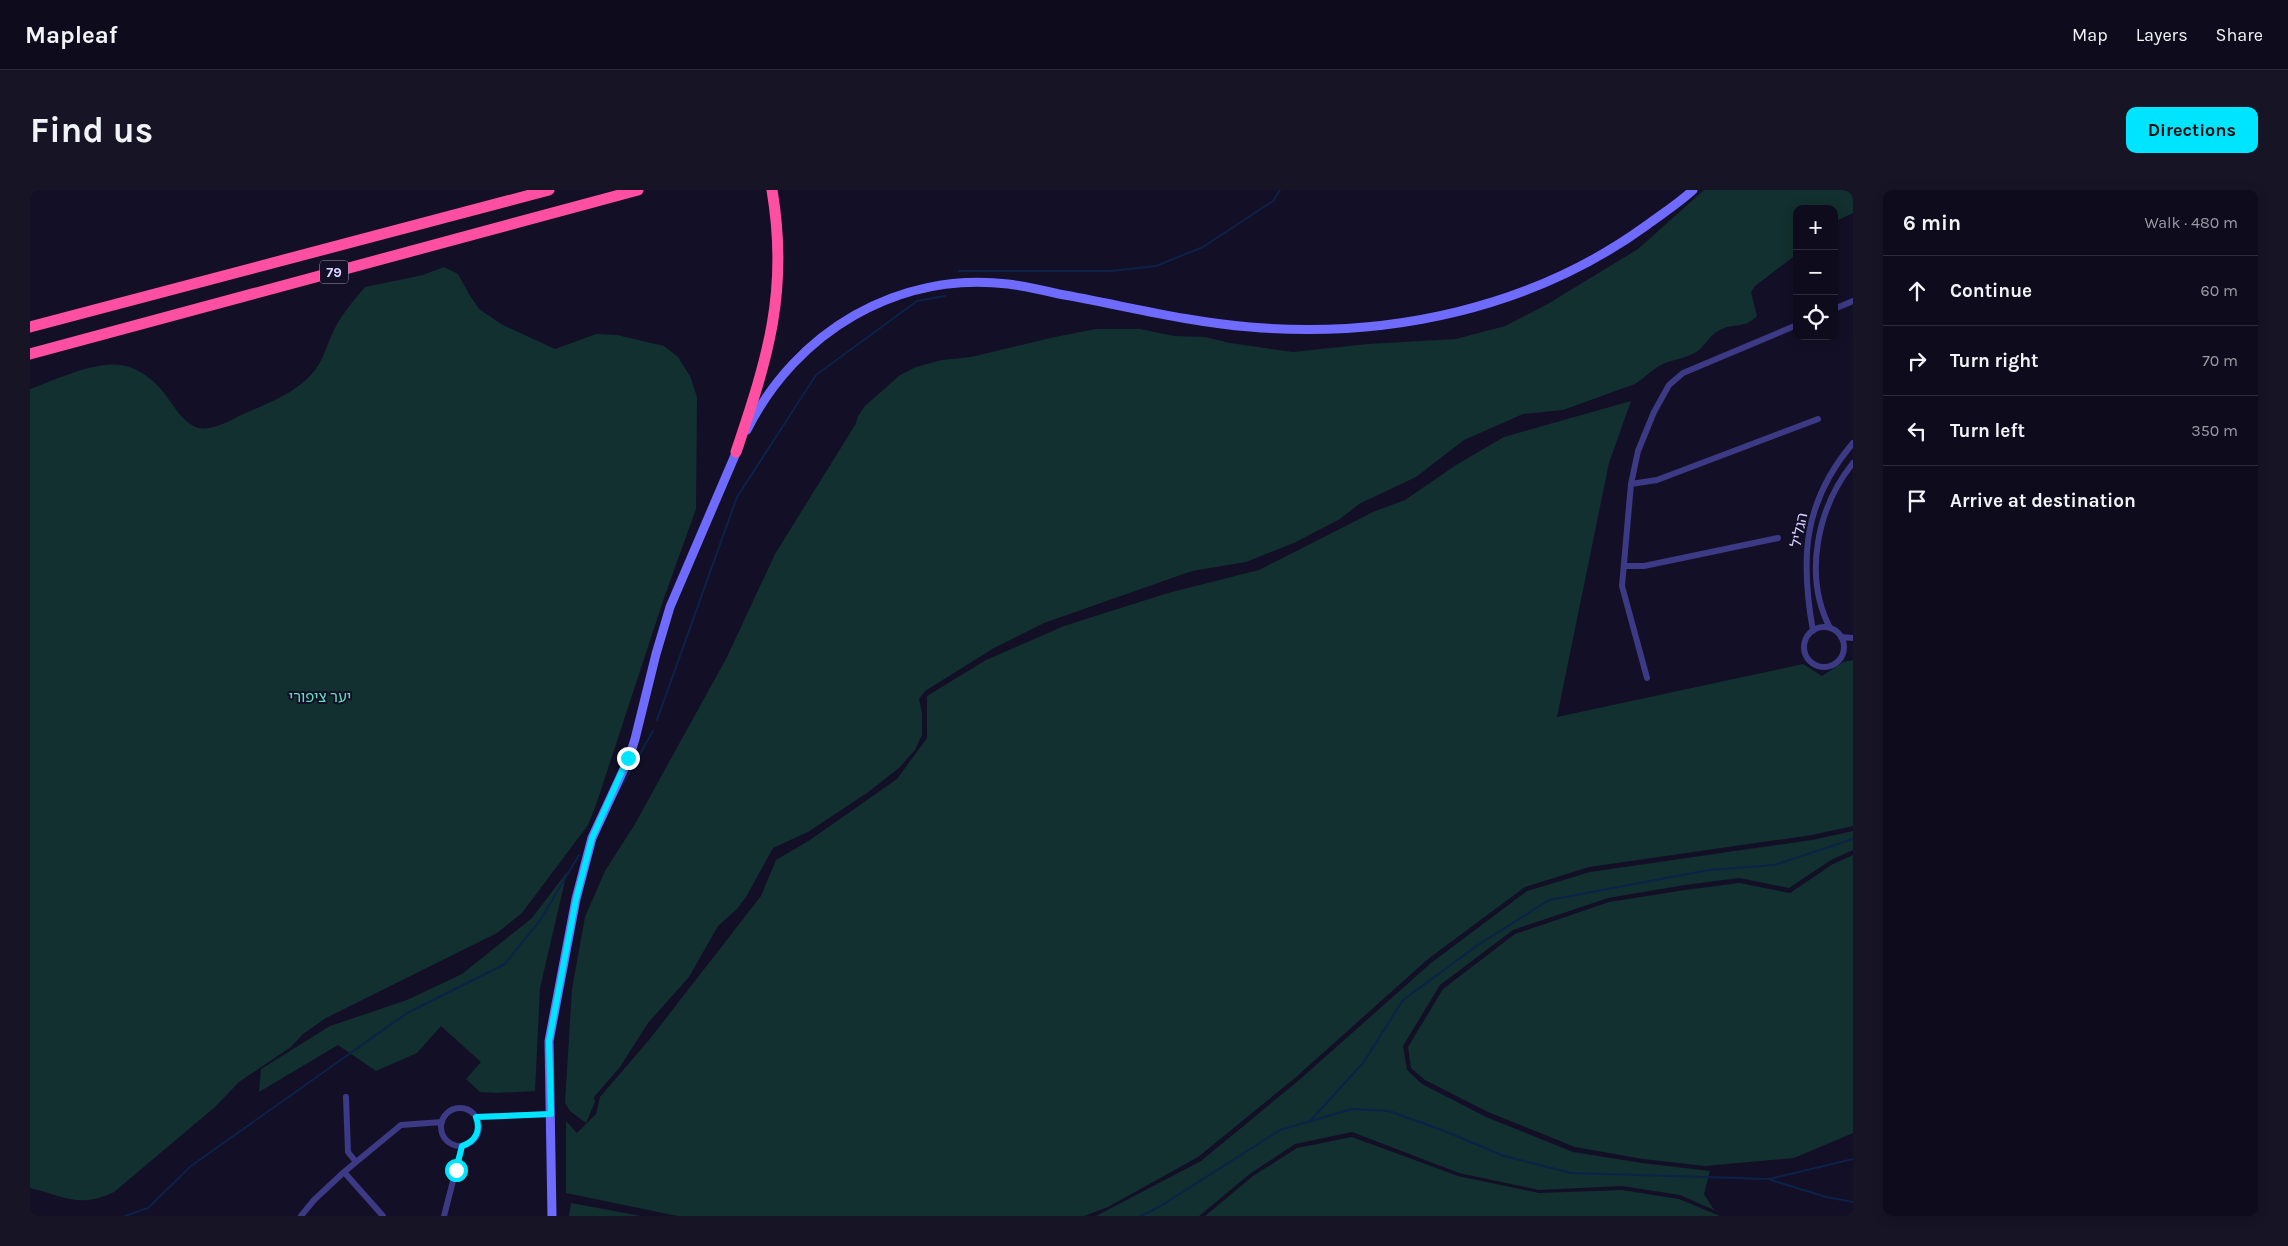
<!DOCTYPE html>
<html lang="en">
<head>
<meta charset="utf-8">
<style>
  body { margin:0; font-family:Karla,"Noto Sans Hebrew",sans-serif; background:#171425; color:#f1f3f6 }
  .controls { position:absolute; right:15px; top:15px; display:grid; overflow:hidden; border-radius:10px; box-shadow:0 2px 12px #0003 }
  .controls button { width:45px; height:45px; display:grid; place-items:center; padding:0; border:0; border-bottom:1px solid #2e2b3b; background:#0e0b1c; color:#f1f3f6; font:25px sans-serif }
  .stop { position:absolute; width:15px; height:15px; margin:-11px; border:4px solid #00e5ff; border-radius:50%; background:#fff }
  .stop.end { background:#00e5ff; border-color:#fff; box-shadow:0 1px 5px #0008 }
  .list { margin:0; padding:0; list-style:none }
  h2 { display:flex; justify-content:space-between; align-items:center; height:65px; margin:0; padding:0 20px; font-size:21px }
  h2 small { font-size:16px; font-weight:400; color:#9b9ba3 }
  .list li { display:grid; grid-template-columns:32px 1fr auto; gap:15px; align-items:center; box-sizing:border-box; height:70px; padding:0 20px; border-top:1px solid #2e2b3b }
  .list b { display:block; font-size:19px; white-space:nowrap }
  .list em { font-size:16px; font-style:normal; color:#9b9ba3 }
  .icon { flex:none; width:28px; height:28px; fill:none; stroke:currentColor; stroke-width:2; stroke-linecap:round; stroke-linejoin:round }
  .map { position:relative; flex:none; width:1823px; height:1026px; overflow:hidden; border-radius:10px }
  header { display:flex; align-items:center; gap:30px; box-sizing:border-box; height:70px; padding:0 25px; background:#0e0b1c; border-bottom:1px solid #2e2b3b }
  header strong { font-size:24px }
  nav { display:flex; gap:28px; margin-inline-start:auto; font-size:18px }
  .intro { display:flex; align-items:center; justify-content:space-between; box-sizing:border-box; height:120px; padding:0 30px }
  h1 { margin:0; font-size:35px }
  .button { padding:12px 22px; border-radius:10px; background:#00e5ff; color:#111; font-size:18px; font-weight:700 }
  main { display:flex; gap:30px; padding:0 30px }
  aside { flex:1; background:#0e0b1c; border-radius:10px; box-shadow:0 2px 12px #0003 }
  .map>svg:first-child { display:block }
</style>
</head>
<body>
<header>
<strong>Mapleaf</strong>
<nav><a>Map</a><a>Layers</a><a>Share</a></nav>
</header>
<div class="intro"><h1>Find us</h1><a class="button">Directions</a></div>
<main>
<div class="map">
<svg width="1823" height="1026" viewBox="0 0 1823 1026">
  <rect width="100%" height="100%" fill="#130f26"/>
  <path fill="#12302f" d="M1674 0H1823V23L1804 32V19H1767V64L1725 96 1721 102 1727 126C1714 139 1705 133 1692 139 1681 143 1677 153 1669 160 1659 168 1644 169 1633 174 1622 179 1615 188 1605 194L1533 220 1493 224 1434 250 1386 287 1329 314 1310 329 1266 352 1216 372 1162 381 1014 433 964 458 895 501 889 509 892 523V545L885 560 869 578 837 603 778 642 743 658 716 707 707 719 688 736 659 787 618 833 590 877 564 907 565 912 556 933 540 921 535 913 542 799 555 727 575 681 605 634 697 467 745 364 817 248 826 233 828 226 835 216 870 185 886 177 912 170 941 167 1025 147 1066 139H1110L1144 146 1175 147 1200 153 1263 162 1338 154 1426 149 1475 136 1516 115 1608 59Z
    M414 77 428 84 439 104 449 119 471 134 525 159 566 144 587 145 634 156 648 167 660 186 667 207 666 319 634 408 567 612 558 635 492 723 467 743 296 828 273 844 261 857 209 892 185 917 84 1002C49 1019 34 1006 0 998V199C24 190 65 171 91 175 104 177 117 185 127 195 142 209 154 243 179 238 192 236 206 227 218 222 239 213 264 203 280 186 293 173 296 156 304 140 312 124 324 110 335 97L393 85Z
    M1601 211 1579 273 1527 527 1773 474 1792 486 1813 472 1823 470V636L1782 645 1559 677 1495 697 1398 769 1265 888 1168 967 1078 1017 1054 1026H647L536 1003V931L547 943 566 924 570 907 619 850 731 706 746 670 780 650 867 589 897 548V506L956 470 1034 436 1138 403 1229 380 1343 322 1375 310 1426 275 1474 247Z
    M1823 641V660L1801 670 1759 698 1709 688 1655 695 1578 708 1483 740 1410 795 1373 856 1377 880 1392 894 1456 927 1543 962 1612 973 1680 981 1674 1004 1684 1020 1650 1005 1592 996 1509 1000 1429 983 1322 942 1265 954 1221 983 1169 1026H1066L1171 971 1268 891 1401 773 1497 701 1560 682 1782 650Z
    M1823 665V943L1764 968 1675 976 1613 969 1545 957 1458 922 1395 890 1381 878 1378 857 1413 799 1485 744 1579 712 1655 700 1709 693 1760 703 1803 674Z
    M537 682 510 798 505 901 468 903 450 902 436 889 451 872 411 836 387 863 346 881 308 855 229 902 231 879 300 836 377 810 432 784 502 728Z
    M1322 947 1428 986 1509 1003 1592 1000 1649 1009 1690 1026H1175L1223 986 1267 958Z
    M541 1013 611 1026H539Z"/>
  <g fill="none" stroke-linecap="round" stroke-linejoin="round">
    <path stroke="#0c2248" stroke-width="2" d="M929 81H1082L1126 76 1173 57 1243 11 1250 0
      M627 530 707 307 786 185 887 111 915 106
      M587 604 623 541
      M1281 930 1333 873 1373 810 1448 755 1519 710 1679 680 1744 675 1823 649
      M1741 990 1796 1007 1823 1012
      M95 1026 118 1018 161 976 377 823 475 774 511 729 549 665
      M1111 1026 1129 1017 1250 940 1322 919 1359 921 1412 940 1474 966 1541 983 1740 989 1823 969"/>
    <path stroke="#3d3a85" stroke-width="6" d="M1804 119 1823 111
      M1601 294 1627 290 1788 229
      M1595 376H1614L1748 348
      M1774 457a20 20 0 1 1 40 0a20 20 0 1 1-40 0Z
      M1800 438C1773 386 1787 318 1823 273
      M1783 441C1770 368 1773 312 1823 253
      M1811 447 1823 448
      M1617 488 1592 396 1601 294 1608 261 1624 222 1639 195 1653 183 1767 135
      M316 907 318 962 326 972
      M411 937a19 19 0 1 1 38 0a19 19 0 1 1-38 0Z
      M446 927 521 924
      M314 982 353 1026
      M271 1026 284 1010 314 982 371 935 412 932
      M414 1026 432 956"/>
    <path stroke="#6f6bff" stroke-width="9" d="M717 240C766 142 867 81 978 94 995 96 1012 100 1029 104 1092 115 1156 132 1220 137 1359 149 1503 118 1617 35 1632 24 1649 13 1663 0
      M522 1026 519 851 546 709 562 648 599 568 605 549 626 464 640 417 709 256"/>
    <path stroke="#ff4fa3" stroke-width="11" d="M0 137 519 0
      M0 164 608 0
      M706 262C738 167 759 101 742 0"/>
  </g>
  <g fill="none" stroke-linecap="round" stroke-linejoin="round">
    <path stroke="#00e5ff" stroke-width="6" d="M426 980 432 956C446 951 451 941 446 927L521 924 519 851 546 709 562 648 598 568"/>
  </g>
  <g text-anchor="middle" dominant-baseline="central" stroke-width="4" stroke-linejoin="round" paint-order="stroke">
    <rect fill="#130f26" stroke="#9e99be" stroke-width="1" x="290" y="70.5" width="28" height="23" rx="4"/>
    <g font-size="14" font-weight="bold" fill="#d9d4ff">
      <text x="304" y="82">79</text>
    </g>
    <g font-size="15" fill="#d9d4ff" stroke="#130f26">
      <text transform="translate(1769 340) rotate(-78)">הגליל</text>
    </g>
    <g font-size="15" fill="#5fe0c0" stroke="#130f26">
      <text x="290" y="507">יער ציפורי</text>
    </g>
  </g>
</svg>
<div class="controls">
<button>+</button>
<button>−</button>
<button><svg class="icon" aria-label="locate" viewBox="0 0 24 24"><circle cx="12" cy="12" r="6"/><path d="M12 2v4M12 18v4M2 12h4M18 12h4"/></svg></button>
</div>
<div class="stop" style="left:426px;top:980px"></div>
<div class="stop end" style="left:598px;top:568px"></div>
</div>
<aside>
<h2>6 min<small>Walk · 480 m</small></h2>
<ul class="list">
<li><svg class="icon" aria-label="ahead" viewBox="0 0 24 24"><path d="M12 20V5M6 11l6-6 6 6"/></svg><div><b>Continue</b></div><em>60 m</em></li>
<li><svg class="icon" aria-label="right" viewBox="0 0 24 24"><path d="M7 20v-9h11M14 6l5 5-5 5"/></svg><div><b>Turn right</b></div><em>70 m</em></li>
<li><svg class="icon" aria-label="left" viewBox="0 0 24 24"><path d="M17 20v-9H6M10 6l-5 5 5 5"/></svg><div><b>Turn left</b></div><em>350 m</em></li>
<li><svg class="icon" aria-label="arrive" viewBox="0 0 24 24"><path d="M6 21V4h12l-3 4 3 4H6"/></svg><div><b>Arrive at destination</b></div></li>
</ul>
</aside>
</main>
</body>
</html>
